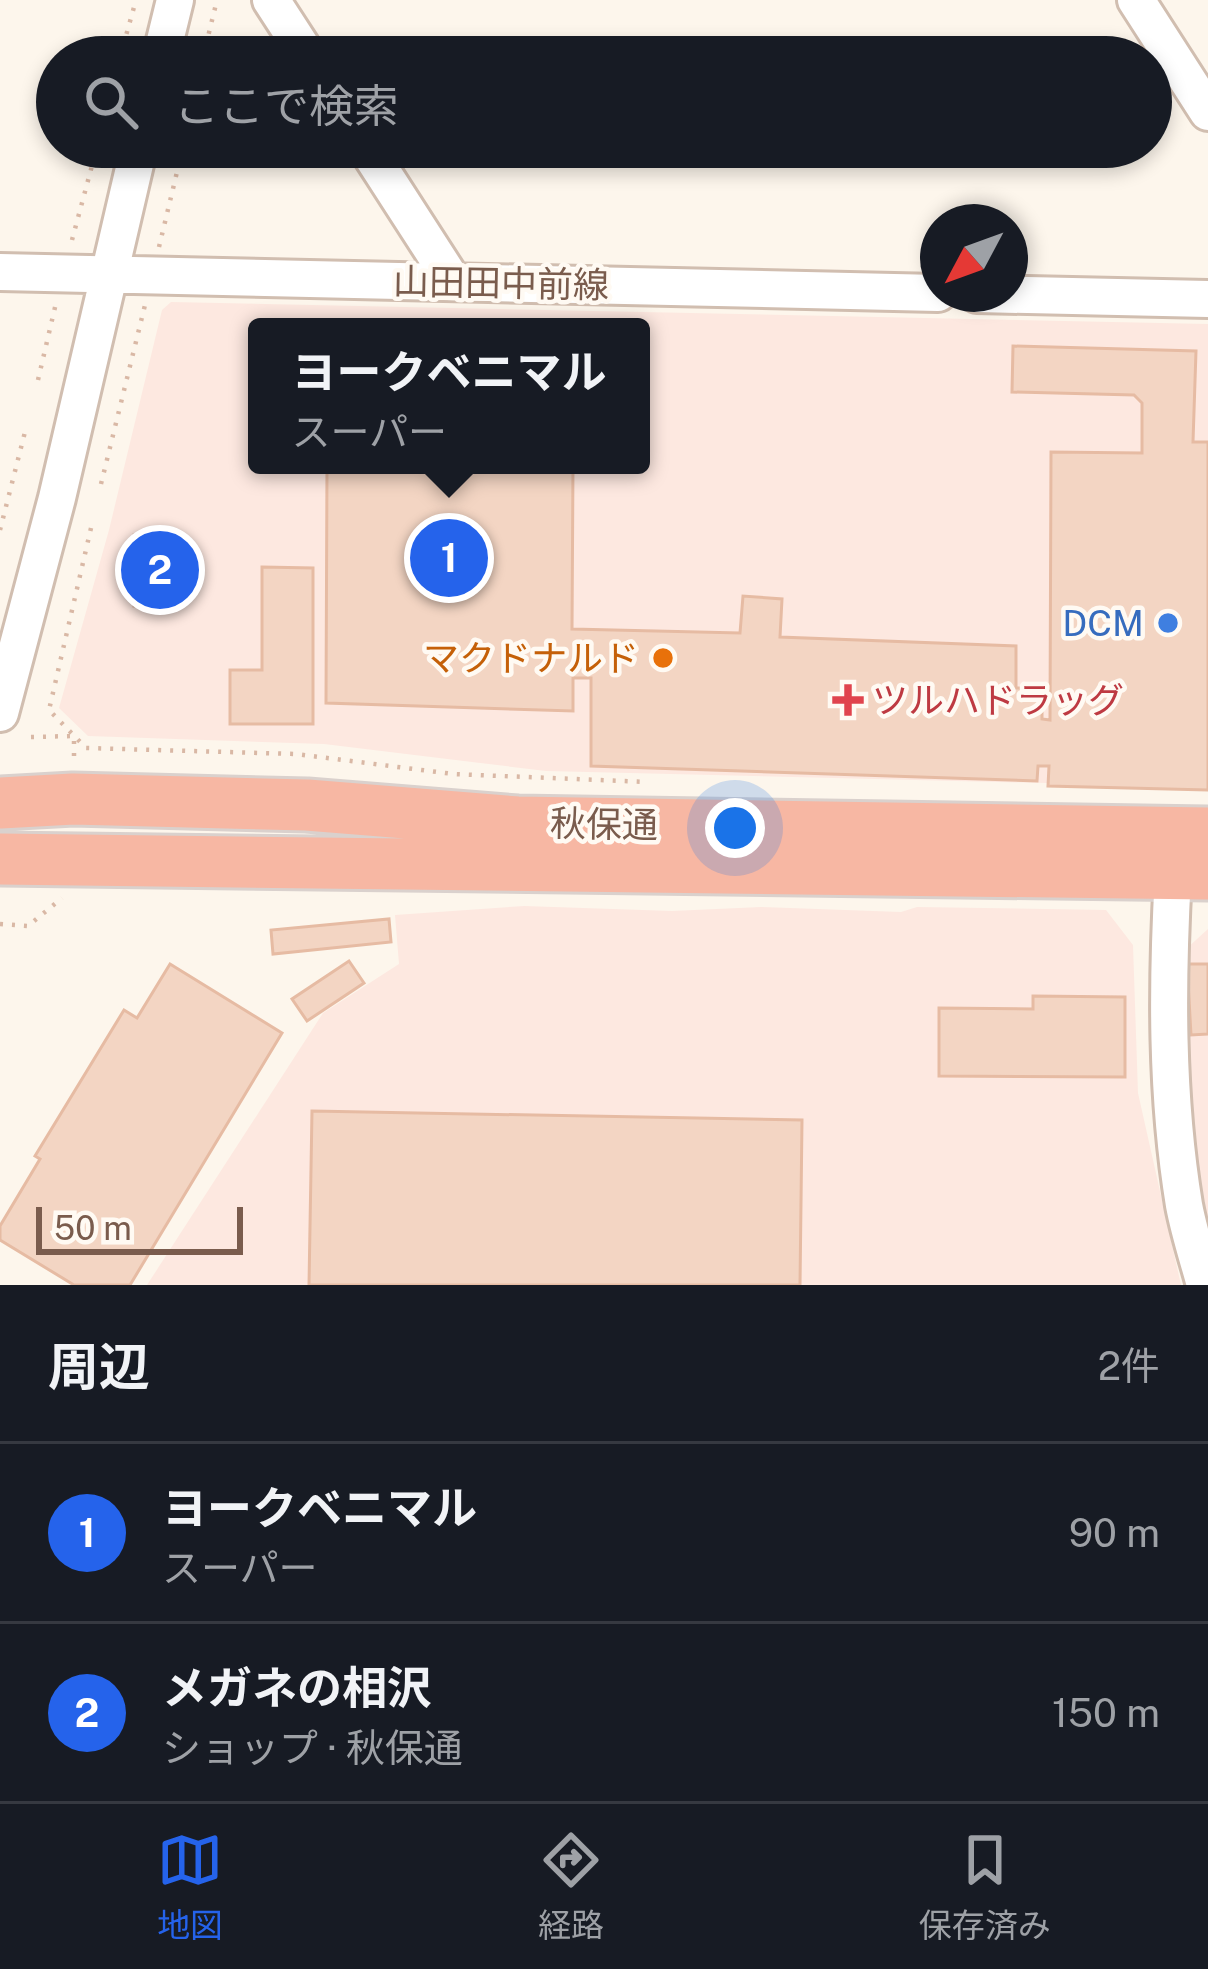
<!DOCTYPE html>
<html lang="ja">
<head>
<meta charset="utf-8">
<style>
  body { margin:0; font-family:"Public Sans","Noto Sans JP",sans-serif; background:#20242c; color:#f1f3f6 }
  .compass { position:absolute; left:920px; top:204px; width:108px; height:108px; border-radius:50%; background:#171b24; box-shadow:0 6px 18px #0003; rotate:229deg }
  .scale { position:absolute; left:36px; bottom:30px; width:207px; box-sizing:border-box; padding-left:12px; border:6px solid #7a5c4d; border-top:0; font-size:33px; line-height:42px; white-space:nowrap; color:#7a5c4d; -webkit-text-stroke:9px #fffaf3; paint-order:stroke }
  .you { position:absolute; left:735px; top:828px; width:42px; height:42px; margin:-30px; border:9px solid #fff; border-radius:50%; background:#1a73e8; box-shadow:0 0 0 18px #1a73e833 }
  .badge { display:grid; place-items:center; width:78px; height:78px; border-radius:50%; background:#2563eb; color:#fff; font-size:39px; font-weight:700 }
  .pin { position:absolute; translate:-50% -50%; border:6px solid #fff; box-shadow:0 3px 12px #0006 }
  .popup { position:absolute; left:248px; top:318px; width:402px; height:156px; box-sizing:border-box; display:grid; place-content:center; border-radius:12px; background:#171b24; filter:drop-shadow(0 3px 9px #0005); font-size:39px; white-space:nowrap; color:#9ea1a6 }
  .popup b { font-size:45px; color:#f1f3f6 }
  .popup::after { content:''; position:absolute; left:50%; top:100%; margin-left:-24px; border:24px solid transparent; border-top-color:#171b24 }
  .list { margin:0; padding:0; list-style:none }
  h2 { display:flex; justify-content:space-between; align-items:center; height:156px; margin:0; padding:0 48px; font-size:51px }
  h2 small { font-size:39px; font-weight:400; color:#9ea1a6 }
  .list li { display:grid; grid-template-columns:78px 1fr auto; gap:36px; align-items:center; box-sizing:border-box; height:180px; padding:0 48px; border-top:3px solid #363941 }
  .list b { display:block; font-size:45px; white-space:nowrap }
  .list p { margin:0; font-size:39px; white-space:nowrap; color:#9ea1a6 }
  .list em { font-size:39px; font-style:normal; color:#9ea1a6 }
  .icon { flex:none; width:66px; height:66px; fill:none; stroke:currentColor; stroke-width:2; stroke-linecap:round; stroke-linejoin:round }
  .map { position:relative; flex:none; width:1208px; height:1285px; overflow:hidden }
  .search { position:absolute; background:#171b24; box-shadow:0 6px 18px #0003; left:36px; right:36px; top:36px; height:132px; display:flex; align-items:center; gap:30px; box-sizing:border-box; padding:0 42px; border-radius:66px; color:#9ea1a6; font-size:45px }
  .sheet { height:516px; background:#171b24 }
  nav { display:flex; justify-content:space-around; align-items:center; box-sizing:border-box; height:168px; border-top:3px solid #363941; background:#171b24; font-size:33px; color:#9ea1a6 }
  nav a { display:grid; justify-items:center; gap:6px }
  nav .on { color:#2563eb }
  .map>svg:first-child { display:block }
</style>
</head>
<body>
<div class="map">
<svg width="1208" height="1285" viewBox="0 0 1208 1285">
  <rect width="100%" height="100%" fill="#fdf6ec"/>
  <path fill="#fde8e0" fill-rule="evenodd" d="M171 302 1208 324V787L546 771 324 744 88 736 59 708 109 530 162 310ZM257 327H641V465H257Z
    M524 906 672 911 761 907 901 912 917 907 1106 910 1133 945 1138 1093 1181 1285H147L323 1013 399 964 395 915Z
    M1208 929V1245L1200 1216 1188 1089 1185 950Z"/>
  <path fill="#f3d5c3" stroke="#e6bba3" stroke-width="3" d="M1013 346 1196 351 1193 442H1208V790L1048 786 1049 766H1038L1037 781 591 766V678H573V711L326 703 327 465H573L572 629 740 633 743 596 782 599 780 637 1016 646V688H1042V719L1050 720 1051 452 1142 453V403L1134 395 1012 392Z
    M134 535H173L174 606H134Z
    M262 567 313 568V724H230V670H262Z
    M389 919 391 942 273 954 271 930Z
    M349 961 364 983 307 1021 292 999Z
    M170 964 282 1033 130 1285H74L0 1240V1226L40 1159 35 1156 124 1010 137 1018Z
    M1187 964H1208V1034L1191 1035Z
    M1033 996 1125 997V1077L939 1076V1008L1033 1009Z
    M312 1111 802 1120 800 1285H309Z"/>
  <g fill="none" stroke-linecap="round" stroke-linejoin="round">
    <defs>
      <path id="minor" d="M271 0 308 57
        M1136 0 1208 112
        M161 57 175 0
        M366 147 453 282
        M0 272 938 293
        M977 294 1208 299
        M0 713 57 498 139 147
        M1173 874C1167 984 1166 1095 1184 1205 1189 1232 1198 1259 1205 1285"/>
      <path id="highway" d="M0 803 73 799 307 805 517 822 1208 833
        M0 859 1208 874"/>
    </defs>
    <use href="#minor" stroke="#d1beb0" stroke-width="42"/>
    <use href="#highway" stroke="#dad1cd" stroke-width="57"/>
    <path stroke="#d9b8a5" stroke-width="4.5" stroke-dasharray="3 9" stroke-linecap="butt" d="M120 57 136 0
      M203 57 217 0
      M72 240 97 147
      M159 247 183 147
      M38 380 56 303
      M101 484 145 305
      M91 528 49 710 86 748 296 754 453 774 648 782
      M0 530 26 428
      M31 737 74 736V759
      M0 924 28 926 62 898"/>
    <use href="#minor" stroke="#fff" stroke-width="36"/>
    <use href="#highway" stroke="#f7b7a3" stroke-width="51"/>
  </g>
  <circle fill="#3f7fe0" stroke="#fffaf3" stroke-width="4.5" cx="1168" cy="623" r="12"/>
  <circle fill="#e8710a" stroke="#fffaf3" stroke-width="4.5" cx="663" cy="658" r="12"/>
  <path fill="#e0444e" stroke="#fffaf3" stroke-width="4.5" d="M842 682h12v12h12v12h-12v12h-12v-12h-12v-12h12z"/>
  <g text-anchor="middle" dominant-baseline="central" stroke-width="9" stroke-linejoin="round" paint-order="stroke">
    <g font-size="36" fill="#7a5c4d" stroke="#fffaf3">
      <text transform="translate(501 283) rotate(1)">山田田中前線</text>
      <text transform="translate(604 824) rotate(1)">秋保通</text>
    </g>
    <g font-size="36" fill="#366cbe" stroke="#fffaf3" text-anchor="end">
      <text x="1144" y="623">DCM</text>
    </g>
    <g font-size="36" fill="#c56008" stroke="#fffaf3" text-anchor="end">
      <text x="639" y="658">マクドナルド</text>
    </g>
    <g font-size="36" fill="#be3a42" stroke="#fffaf3" text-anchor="start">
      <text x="872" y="700">ツルハドラッグ</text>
    </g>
  </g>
</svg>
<svg class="compass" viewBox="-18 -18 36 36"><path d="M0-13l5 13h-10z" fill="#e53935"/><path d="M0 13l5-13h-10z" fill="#9ea1a6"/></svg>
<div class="scale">50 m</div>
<div class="you"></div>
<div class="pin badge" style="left:449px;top:558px">1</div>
<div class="popup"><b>ヨークベニマル</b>スーパー</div>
<div class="pin badge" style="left:160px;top:570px">2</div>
<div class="search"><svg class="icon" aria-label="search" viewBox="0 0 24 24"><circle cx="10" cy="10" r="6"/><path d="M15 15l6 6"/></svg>ここで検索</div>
</div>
<section class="sheet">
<h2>周辺<small>2件</small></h2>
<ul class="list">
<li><span class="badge">1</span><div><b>ヨークベニマル</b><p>スーパー</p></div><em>90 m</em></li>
<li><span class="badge">2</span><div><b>メガネの相沢</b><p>ショップ · 秋保通</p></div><em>150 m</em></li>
</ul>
</section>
<nav>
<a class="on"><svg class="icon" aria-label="map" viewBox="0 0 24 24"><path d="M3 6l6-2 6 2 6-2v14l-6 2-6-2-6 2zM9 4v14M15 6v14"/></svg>地図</a>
<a><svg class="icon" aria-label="directions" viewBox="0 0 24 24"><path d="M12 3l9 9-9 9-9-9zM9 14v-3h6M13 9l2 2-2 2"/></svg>経路</a>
<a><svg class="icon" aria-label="saved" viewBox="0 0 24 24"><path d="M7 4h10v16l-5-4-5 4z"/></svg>保存済み</a>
</nav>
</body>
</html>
